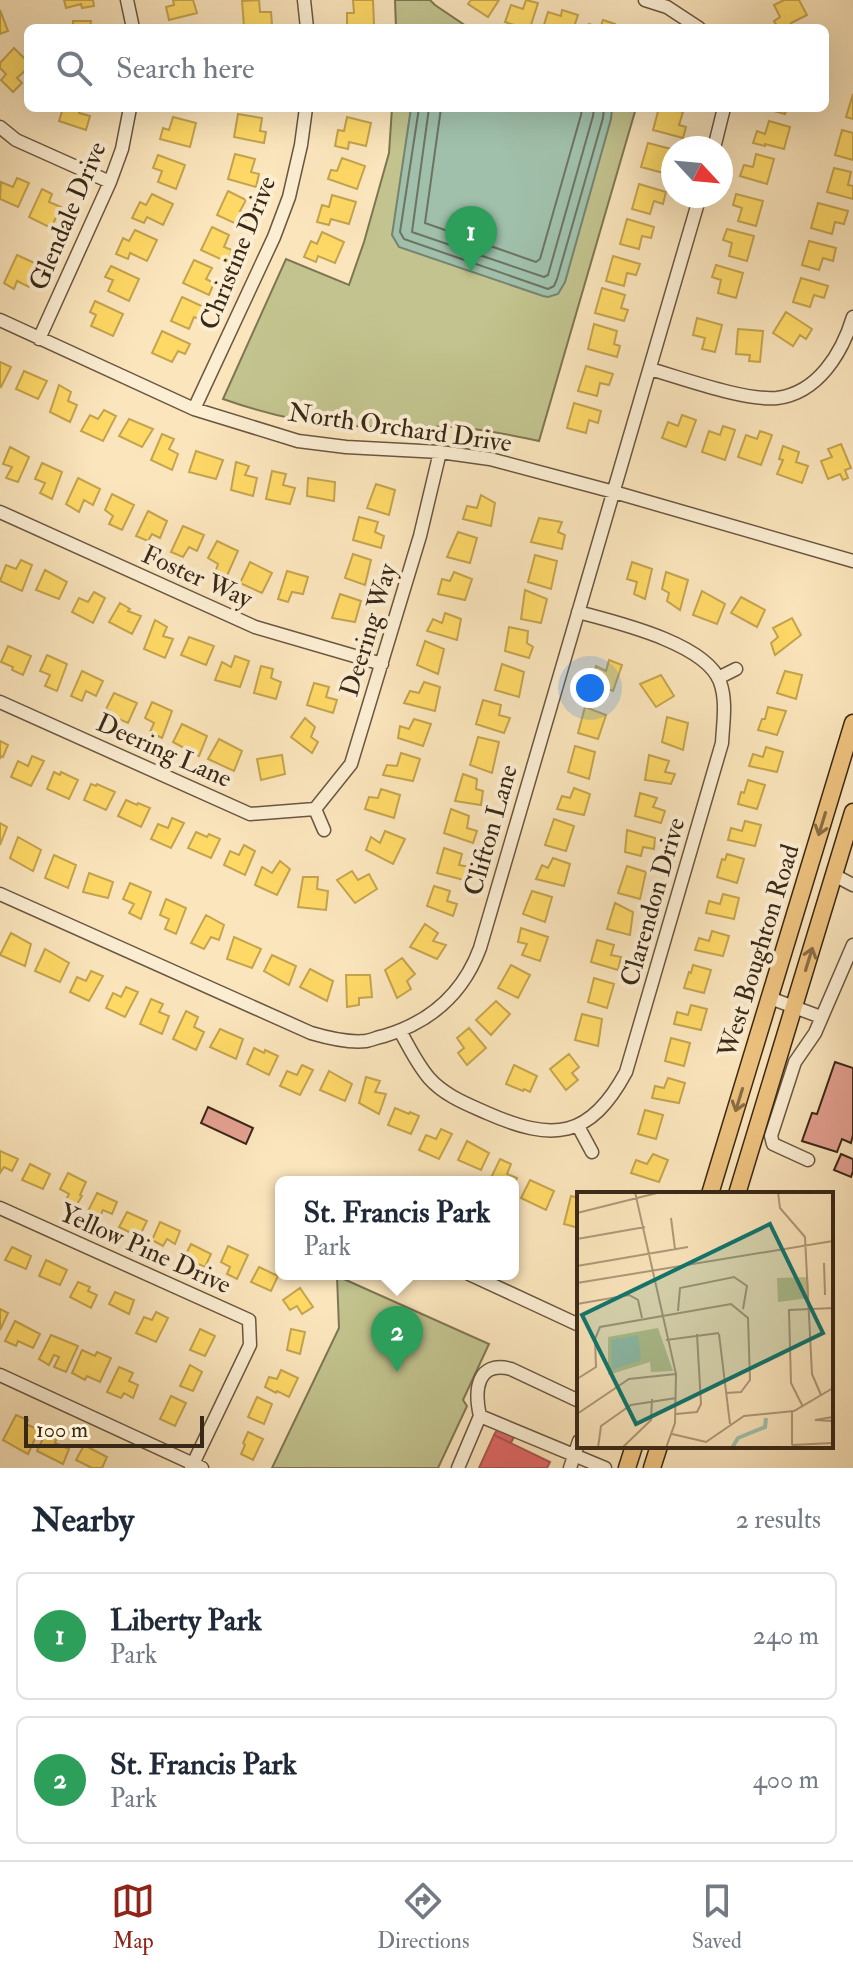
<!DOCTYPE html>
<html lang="en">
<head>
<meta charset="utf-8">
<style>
  body { margin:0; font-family:"IM FELL Double Pica",serif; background:#f6f6f7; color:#1f2937 }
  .compass { position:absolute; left:661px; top:136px; width:72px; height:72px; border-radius:50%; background:#fff; box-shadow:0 8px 32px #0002; rotate:116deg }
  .scale { position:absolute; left:24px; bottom:20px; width:180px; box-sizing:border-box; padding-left:8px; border:4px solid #3a2817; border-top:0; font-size:22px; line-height:28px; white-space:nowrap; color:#3a2817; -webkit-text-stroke:6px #fceed3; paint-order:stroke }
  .you { position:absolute; left:590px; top:688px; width:28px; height:28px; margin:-20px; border:6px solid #fff; border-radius:50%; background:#1a73e8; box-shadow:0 0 0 12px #1a73e833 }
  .badge { display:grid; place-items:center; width:52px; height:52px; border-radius:50%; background:#8f2418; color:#fff; font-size:26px; font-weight:700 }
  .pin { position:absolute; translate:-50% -66px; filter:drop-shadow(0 2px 4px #0008) }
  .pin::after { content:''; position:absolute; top:42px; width:28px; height:24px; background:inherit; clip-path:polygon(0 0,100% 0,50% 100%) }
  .popup { position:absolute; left:275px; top:1176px; width:244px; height:104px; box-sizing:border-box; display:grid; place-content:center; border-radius:12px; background:#fff; filter:drop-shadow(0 2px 6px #0005); font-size:26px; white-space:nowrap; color:#747a83 }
  .popup b { font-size:30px; color:#1f2937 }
  .popup::after { content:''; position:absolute; left:50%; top:100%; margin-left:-16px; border:16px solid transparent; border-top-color:#fff }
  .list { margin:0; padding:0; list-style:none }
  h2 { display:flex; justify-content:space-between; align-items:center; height:104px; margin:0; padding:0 32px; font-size:34px }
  h2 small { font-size:26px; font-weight:400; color:#747a83 }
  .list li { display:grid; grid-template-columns:52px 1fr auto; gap:24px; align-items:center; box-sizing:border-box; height:128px; margin:0 16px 16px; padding:0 16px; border:2px solid #e0e1e3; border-radius:12px }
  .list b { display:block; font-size:30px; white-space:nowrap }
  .list p { margin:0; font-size:26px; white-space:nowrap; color:#747a83 }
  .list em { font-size:26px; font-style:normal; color:#747a83 }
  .icon { flex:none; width:44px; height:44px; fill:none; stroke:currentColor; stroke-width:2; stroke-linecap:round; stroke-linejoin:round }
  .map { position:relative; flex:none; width:853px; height:1468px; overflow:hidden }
  .search { position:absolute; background:#fff; box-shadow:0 8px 32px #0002; left:24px; right:24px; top:24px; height:88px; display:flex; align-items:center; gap:20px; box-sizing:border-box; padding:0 28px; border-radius:12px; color:#747a83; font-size:30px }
  .sheet { height:392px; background:#fff }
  nav { display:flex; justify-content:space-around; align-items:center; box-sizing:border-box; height:112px; border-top:2px solid #e0e1e3; background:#fff; font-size:22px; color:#747a83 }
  nav a { display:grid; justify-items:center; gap:4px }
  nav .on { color:#8f2418 }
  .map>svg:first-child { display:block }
</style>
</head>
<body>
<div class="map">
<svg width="853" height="1468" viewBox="0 0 853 1468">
  <rect width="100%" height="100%" fill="#fbe5bc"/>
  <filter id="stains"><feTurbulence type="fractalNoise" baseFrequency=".0025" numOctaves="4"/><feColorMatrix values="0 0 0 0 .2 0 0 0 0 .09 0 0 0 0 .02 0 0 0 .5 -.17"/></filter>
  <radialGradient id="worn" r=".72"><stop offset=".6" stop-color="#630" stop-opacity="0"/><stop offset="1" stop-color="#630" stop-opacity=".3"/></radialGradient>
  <path fill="#c2c38e" stroke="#7e7652" stroke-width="2" d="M395 0H430L435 5 469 28H396Z
    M392 108H636L539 441C511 435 483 429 454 427 415 425 376 429 337 425 298 422 260 412 223 399L286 259 349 285 364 242 389 153Z
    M337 1276 489 1344 463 1400 467 1406 438 1468H272L339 1328Z"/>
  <path fill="#a0c0ab" stroke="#778370" stroke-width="2" d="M411 108H612L611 119 565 282 558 294 548 297 543 296 399 247 392 235Z"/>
  <path fill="#ffd966" stroke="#c4a44e" stroke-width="2" d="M64 0H93L94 6 82 8 81 4 66 8Z
    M173 0H193L197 13 169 20 166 7 174 5Z
    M259 0 260 12H271L272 25 244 27 242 1Z
    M353 0H373L374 25H347V13H354Z
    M471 0H499L488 17 468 4Z
    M526 0 538 3 530 28H524L505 22 511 5 523 9Z
    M784 0H799L807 15 791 23 793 28H778L774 21 780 17 774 5Z
    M0 10 8 31 0 34Z
    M562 10 578 15 574 27 569 26V28H543L548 12 561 16Z
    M603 20 615 24 614 28H587L589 24 600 28Z
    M73 21H91L90 28H73Z
    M14 48 28 62V68L17 78 22 83 13 92 1 80 6 74 0 68V63Z
    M853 94V119L846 117Z
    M63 108H80L79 113 90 116 86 130 59 121Z
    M659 108H668L683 112 679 125 686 127 683 138 653 130Z
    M763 108H787L785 114Z
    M238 114 262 118 260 131 266 132 264 143 234 137Z
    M173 117 196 123 190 147 160 139 163 128 169 130Z
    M347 117 371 123 366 146 349 142 348 149 335 146 338 130 344 131Z
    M769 121 790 127 784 149 765 144V146L753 143 757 131 765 134Z
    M842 130 853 133V160L835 155Z
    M648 143 671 149 667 162 673 164 671 175 641 167Z
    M235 154 255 159 251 172 259 174 256 187 228 179Z
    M756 154 774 159 767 184 740 176 744 165 753 167Z
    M158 155 185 165 176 189 158 182 162 171 153 168Z
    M342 158 365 166 357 189 328 179 331 170 337 171Z
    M834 168 851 172 848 185 853 186V199L827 192Z
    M17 178 29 183 18 207 0 199 1 182 13 187Z
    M639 184 666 192 663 204 654 201 650 214 632 209Z
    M42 189 52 194 49 202 61 207 51 228 29 217Z
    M228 191 246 200 240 211 248 215 243 227 217 215Z
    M152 194 173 204 163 225 147 217 144 223 132 218 140 202 146 205Z
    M736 194 763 201 756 226 738 221 742 208 733 205Z
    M332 195 356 202 349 224 331 219 329 225 317 222 322 205 329 207Z
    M818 203 848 211 844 224 835 222 832 234 811 228Z
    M627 219 654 227 651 238 642 236 639 249 620 244Z
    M212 227 229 235 224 247 232 250 227 262 201 250Z
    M727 229 754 236 747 261 729 256 732 243 723 240Z
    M135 230 157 240 147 261 130 253 128 259 116 254 123 238 129 241Z
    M322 232 344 242 335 263 318 256 316 262 304 257 311 241 317 244Z
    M809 241 836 248 833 261 823 258 819 270 802 265Z
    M17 255 39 265 29 287 17 281 14 289 4 283Z
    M613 256 640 264 636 275 627 273 624 286 606 281Z
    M194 260 212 268 206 279 214 283 209 295 183 283Z
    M716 265 743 273 736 298 718 293 721 280 712 277Z
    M111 266 139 279 129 301 108 291 113 280 105 277Z
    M801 278 828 286 824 298 814 295 810 307 793 302Z
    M602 288 625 295 621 308 628 310 624 321 595 313Z
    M182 297 206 308 201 320 194 317 189 329 171 321Z
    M95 301 123 314 113 336 91 326 96 315 90 312Z
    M786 312 812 329 806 339 800 335 793 346 773 333Z
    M697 318 722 325 715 352 702 349 705 338 693 335Z
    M594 324 617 331 614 344 620 346 617 357 588 349Z
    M738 329 763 331 760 362 749 361 750 355 736 354Z
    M162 331 190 344 185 354 178 351 172 362 152 353Z
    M0 362 11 367 1 387 0 386Z
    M586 366 613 374 609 385 600 383 597 396 578 391Z
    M24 371 47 381 38 399 16 389Z
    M59 385 71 392 68 401 77 405 70 422 50 412Z
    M574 403 601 411 598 423 589 420 586 433 567 428Z
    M104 410 116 416 103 441 81 431 90 415 98 419Z
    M682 415 696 420 686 447 662 438 668 422 678 426Z
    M129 419 153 429 142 447 119 436Z
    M723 426 735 430 725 460 702 452 709 431 720 435Z
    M760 431 772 435 761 465 738 457 746 435 757 439Z
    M162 434 174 439 169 449 178 454 172 470 151 460Z
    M841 444 851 468 845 470 848 478 843 480 840 474 828 479 821 461 832 457 828 449Z
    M783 446 799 452 796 462 808 466 802 483 777 474 783 460 779 459Z
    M10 447 29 457 18 482 6 478 12 467 3 464Z
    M196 451 223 460 216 479 189 472Z
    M236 462 249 466 245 475 257 478 253 496 231 490Z
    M42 463 62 472 52 499 40 493 45 483 35 479Z
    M272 471 286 474 283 485 295 488 290 504 266 499Z
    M78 478 100 489 93 505 84 500 79 512 66 504Z
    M308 478 335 482 334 501 307 496Z
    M376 484 395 490 389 515 367 508Z
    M112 494 134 505 122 530 109 524 113 516 105 510Z
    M481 495 495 503 491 526 463 519 467 506 477 508Z
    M148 511 167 521 160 538 152 534 148 541 136 536Z
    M359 517 378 522 375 532 384 536 381 548 353 540Z
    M539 518 562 522 558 532 565 535 562 549 531 542Z
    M183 526 204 535 197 551 189 547 183 557 171 552Z
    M458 532 477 538 470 563 447 557Z
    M217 541 238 551 226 578 215 573 218 564 208 558Z
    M353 554 371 560 365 585 345 578Z
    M535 555 557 561 551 589 528 582Z
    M21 560 32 565 22 591 0 581 6 565 16 569Z
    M250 562 272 573 262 593 240 583Z
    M632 562 652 569 645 599 634 594 637 582 627 579Z
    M45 570 67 582 59 599 36 590Z
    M287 571 308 577 303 594 292 592 288 602 278 599Z
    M454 572 472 579 465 600 438 594 442 579 450 581Z
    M666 572 688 580 680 610 667 601 669 593 662 589Z
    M525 590 547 599 541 623 521 619Z
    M702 591 725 604 717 624 693 615Z
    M94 592 105 598 93 623 72 612 79 598 88 602Z
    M340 594 361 601 355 622 332 618Z
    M741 597 765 610 757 627 731 613Z
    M120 603 130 609 128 611 141 616 132 634 109 622Z
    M445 613 461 619 457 640 427 631 433 619 442 623Z
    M792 618 801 635 775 655 771 643 778 637 773 628Z
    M155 620 167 627 163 636 173 639 165 658 144 649Z
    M509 627 528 631 527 643 533 647 529 658 505 651Z
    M189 637 214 646 206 665 181 655Z
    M425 641 444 649 438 674 417 665Z
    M8 646 31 656 23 675 12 670 13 667 1 662Z
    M47 655 67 664 57 691 45 686 50 675 40 671Z
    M235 656 249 661 240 687 215 680 222 662 231 667Z
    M609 660 622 665 613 691 592 683 596 666 606 671Z
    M502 664 524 672 519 697 495 690Z
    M261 666 273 669 271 678 281 682 276 699 254 693Z
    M82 671 103 681 96 696 86 691 82 701 71 696Z
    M785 671 802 675 796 699 777 693Z
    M661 675 674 696 656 707 640 684Z
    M424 682 440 687 435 711 404 703 410 691 419 693Z
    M314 683 329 687 326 697 337 700 333 713 307 705Z
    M114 693 137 703 128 723 110 715 111 712 106 709Z
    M483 700 501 705 499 715 510 718 504 733 476 724Z
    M152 702 172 711 162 738 150 732 154 723 145 718Z
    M585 707 606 715 598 739 578 733Z
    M768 707 786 711 777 735 758 730 762 719H765Z
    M667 717 688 723 683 750 662 742Z
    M305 718 315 727 311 737 318 742 312 753 291 737Z
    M414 719 431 724 423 746 398 738 400 726 409 729Z
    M182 724 207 736 199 756 173 742Z
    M478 737 499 742 492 773 470 765Z
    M219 739 242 751 234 771 208 759Z
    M0 741 8 745 3 757 1 756 0 759Z
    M575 746 595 752 589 779 568 772Z
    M766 747 783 752 777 772 749 766 753 754 763 757Z
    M401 753 420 759 413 781 383 775 387 765 397 766Z
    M282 755 285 774 261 780 257 759Z
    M649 755 669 761 665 772 675 774 671 784 645 780Z
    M32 756 44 761 31 786 11 777 18 761 28 766Z
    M54 772 60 775 61 772 78 780 69 799 47 789Z
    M463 774 477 779 476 789 483 791 481 805 455 801Z
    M748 780 765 785 757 809 738 804 741 792 744 793Z
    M91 784 96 786 97 784 115 792 106 810 84 800Z
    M574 788 590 794 584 815 557 809 562 796 570 798Z
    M381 789 400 795 394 818 365 809 369 797 378 798Z
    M640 793 657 798 653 807 665 811 661 823 635 816Z
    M126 800 137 805 138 803 150 808 141 827 118 816Z
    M451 809 469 816 467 828 477 831 473 843 444 833Z
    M172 818 184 823 171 848 151 839 158 824 168 828Z
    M554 819 574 826 566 851 545 845Z
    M745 821 761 825 755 846 728 840 731 828 742 831Z
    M0 823 7 827 0 845Z
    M627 830 655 838 654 849 643 847 641 856 625 852Z
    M385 831 405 839 393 864 366 850 371 837 380 843Z
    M196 832 207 837 209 834 220 839 211 858 188 848Z
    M18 837 41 850 33 871 10 858Z
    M244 845 255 851 245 875 224 865 230 851 239 855Z
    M444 848 462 854 459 865 469 867 464 880 437 873Z
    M727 854 744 859 737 883 717 877 722 859 725 860Z
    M54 855 76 865 68 888 45 878Z
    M553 858 570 864 564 886 536 879 542 865 548 868Z
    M280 861 290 869 277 895 255 885 262 867 272 873Z
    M627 866 646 872 640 899 618 893Z
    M352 871 358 880 369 874 377 889 355 903 337 880Z
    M89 873 113 882 108 898 83 892Z
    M303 877H318L317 889 328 891 326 910 298 907Z
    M130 883 151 892 141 919 129 913 134 904 123 899Z
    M434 886 450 891 447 901 457 904 453 916 427 906Z
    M532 891 552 897 545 922 523 914Z
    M723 894 739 898 734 919 706 913 709 901 720 904Z
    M166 899 186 908 176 934 165 929 169 919 160 915Z
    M615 903 633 912 630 935 607 929Z
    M206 915 224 925 219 940 211 937 204 949 191 943Z
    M425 924 438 933 433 941 446 945 437 959 410 947Z
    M521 928 548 937 540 961 522 955 527 944 518 942Z
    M712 931 729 936 723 956 695 950 699 938 709 941Z
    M11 933 31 944 25 966 0 955Z
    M234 937 261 949 252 968 227 959Z
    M597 940 614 945 611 955 621 957 618 970 591 962Z
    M45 949 69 963 60 982 35 971Z
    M272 955 296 966 289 985 264 971Z
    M402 958 415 974 407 981 411 989 397 998 385 970Z
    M511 965 530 975 518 998 498 988Z
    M693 965 711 970 704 993 684 988 689 972 691 973Z
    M310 969 333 981 327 1001 300 987Z
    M91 971 103 976 89 1001 70 992 77 977 86 981Z
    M346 975H370L372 997 359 998V1005L347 1007Z
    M594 978 614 984 607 1008 588 1002Z
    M126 987 138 992 125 1017 106 1008 113 993 121 997Z
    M151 999 163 1004 159 1012 169 1016 162 1034 140 1024Z
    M496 1001 510 1014 491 1035 476 1020Z
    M691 1005 707 1009 701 1030 674 1024 677 1012 688 1015Z
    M186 1011 198 1017 194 1027 204 1032 196 1050 173 1039Z
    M582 1014 602 1019 598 1046 575 1040Z
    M469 1028 486 1048 467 1065 458 1053 464 1048 457 1038Z
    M220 1029 243 1039 236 1059 210 1047Z
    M671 1038 690 1043 684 1066 665 1061Z
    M254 1048 264 1053 265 1050 278 1056 269 1075 247 1064Z
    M569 1054 579 1067 572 1073 578 1080 566 1090 550 1069Z
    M302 1065 313 1070 300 1095 280 1086 287 1071 297 1075Z
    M514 1065 537 1076 530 1092 524 1089 523 1091 506 1084Z
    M329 1071 352 1084 345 1101 320 1090Z
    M366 1077 380 1081 375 1092 386 1094 379 1114 359 1103Z
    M668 1078 685 1083 679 1103 652 1098 655 1086 664 1088Z
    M395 1108 409 1114 410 1112 419 1116 411 1134 388 1125Z
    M645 1110 663 1115 656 1139 638 1134Z
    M441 1129 452 1134 439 1159 419 1150 426 1135 436 1139Z
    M467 1141 489 1153 481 1170 458 1160Z
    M0 1151 18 1159 12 1171 4 1167 0 1173Z
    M653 1154 668 1160 659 1182 631 1173 636 1160 647 1164Z
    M500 1159 511 1164 507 1174 517 1178 513 1186V1182H489Z
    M30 1164 50 1174 43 1189 22 1180Z
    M68 1173 86 1182 80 1195 82 1196 76 1206 65 1202 69 1194 60 1189Z
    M530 1180 554 1191 546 1210 521 1198Z
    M97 1193 117 1202 112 1214 103 1210 100 1216 88 1211Z
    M571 1196 579 1198V1228L564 1224Z
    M127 1212 147 1221 139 1237 119 1227Z
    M160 1222 180 1231 175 1244 167 1239 163 1246 152 1240Z
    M191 1244 211 1254 205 1267 184 1258Z
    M228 1246 248 1255 237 1279 227 1274 230 1267 221 1262Z
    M12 1247 31 1256 26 1269 5 1260Z
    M46 1260 67 1270 60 1285 39 1276Z
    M259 1267 278 1276 271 1291 251 1282Z
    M78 1282 90 1287 88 1291 97 1295 91 1308 70 1297Z
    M300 1288 313 1307 302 1314 297 1306 290 1310 283 1300Z
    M115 1292 134 1300 129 1314 109 1304Z
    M0 1309 8 1313 0 1330Z
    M156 1312 168 1318 156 1342 136 1333 144 1317 152 1320Z
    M15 1321 40 1334 33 1348 18 1341 16 1346 5 1341Z
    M200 1329 215 1336 205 1356 190 1350Z
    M291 1329 305 1332 300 1354 287 1350Z
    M51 1335 78 1346 66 1372 54 1367 59 1357 54 1355 49 1365 39 1359Z
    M82 1350 95 1356 97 1352 111 1358 100 1382 87 1376 85 1380 72 1373Z
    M190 1365 202 1372 193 1391 180 1386Z
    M119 1367 133 1373 129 1381 138 1385 133 1398 124 1393 121 1398 107 1392Z
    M281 1370 298 1378 289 1397 277 1391 276 1393 265 1387 269 1377 277 1379Z
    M171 1396 186 1403 175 1426 160 1419Z
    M257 1397 272 1404 264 1424 248 1417Z
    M16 1415 28 1420 26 1424 39 1430 28 1454 3 1440Z
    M46 1432 57 1437 55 1443 69 1449 63 1464 37 1451Z
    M248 1432 263 1439 253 1460 241 1454 245 1445 243 1443Z
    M84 1445 107 1457 102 1468H92L76 1460Z"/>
  <path fill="#e06666" stroke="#ae534e" stroke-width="2" d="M500 1425 516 1433 511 1443 494 1435Z
    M494 1435 550 1462 547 1468H479Z"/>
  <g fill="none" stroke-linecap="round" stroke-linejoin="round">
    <path stroke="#6d7461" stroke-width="2" d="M419 108 400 232 404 239 548 289 554 286 557 279 603 118 604 108
      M429 108 412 232 544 277 548 275 593 116 594 108
      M441 108 425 223 536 262 540 259 581 115 582 108"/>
  </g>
  <path fill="#e4a091" stroke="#3a2817" stroke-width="2" d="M835 1062 853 1068V1135L851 1143 842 1139 837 1152 802 1141 812 1113 817 1114Z
    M208 1107 253 1128 246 1144 201 1123Z
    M841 1154 853 1159V1171L851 1177 834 1170Z"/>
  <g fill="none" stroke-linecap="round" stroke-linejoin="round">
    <defs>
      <path id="minor" d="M127 0 133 28
        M304 0 307 28
        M645 0 667 7 699 28
        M0 127 16 140 110 182
        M714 148 724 108
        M0 320 194 409 298 441 346 447 440 452 490 459 614 492 853 561
        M39 339 110 182 122 149 130 108
        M650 369C682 378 744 401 777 398 818 393 842 353 853 317
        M194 409 274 237 289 197 301 145 306 108
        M0 512 255 627 382 664
        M718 678 736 669
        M0 702 250 814 315 809
        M315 809 351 764 420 536 440 452
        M315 809 324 830
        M834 875 853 885
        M0 894 311 1033C328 1038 349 1043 366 1041 372 1040 378 1037 384 1036 431 1022 463 994 480 948L700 196
        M770 998 821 1017
        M400 1031C409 1047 417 1064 429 1078 445 1096 467 1104 487 1113 553 1142 590 1139 626 1072L722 743C723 723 727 701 720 682 706 643 615 622 578 612
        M578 1126 592 1152
        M808 1160 773 1144 771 1136 795 1062 815 1033 853 945
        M0 1208 249 1320 250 1345 191 1468
        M469 1274 579 1325
        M0 1375 202 1468
        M480 1416C474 1390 477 1360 511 1369L579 1401
        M458 1468 480 1416 605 1468
        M570 1468 579 1441"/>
      <path id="major" d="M710 1194 853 723
        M737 1194 853 812
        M627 1468 634 1446
        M652 1468 659 1446"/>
    </defs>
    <use href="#minor" stroke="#6a5740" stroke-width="15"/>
    <use href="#major" stroke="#3a2817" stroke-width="19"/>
    <use href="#minor" stroke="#fceed3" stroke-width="12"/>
    <use href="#major" stroke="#eec27e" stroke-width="16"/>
  </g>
  <defs><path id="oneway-shaft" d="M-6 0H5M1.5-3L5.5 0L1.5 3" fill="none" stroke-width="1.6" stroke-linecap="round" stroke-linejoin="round" transform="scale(2)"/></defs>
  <g stroke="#8b6d45">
    <use href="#oneway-shaft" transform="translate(822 824) rotate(107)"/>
    <use href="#oneway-shaft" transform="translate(809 959) rotate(-73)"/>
    <use href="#oneway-shaft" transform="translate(739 1100) rotate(107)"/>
  </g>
  <g text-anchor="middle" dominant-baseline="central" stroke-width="8" stroke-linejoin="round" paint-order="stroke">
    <g font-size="26" fill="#3a2817" stroke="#fceed3">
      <text transform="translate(68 216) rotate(-67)">Glendale Drive</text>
      <text transform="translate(238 253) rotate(-68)">Christine Drive</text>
      <text transform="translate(400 428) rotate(8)">North Orchard Drive</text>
      <text transform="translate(197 577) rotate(24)">Foster Way</text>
      <text transform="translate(369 630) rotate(-73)">Deering Way</text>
      <text transform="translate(164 751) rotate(24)">Deering Lane</text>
      <text transform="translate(491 830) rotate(-74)">Clifton Lane</text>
      <text transform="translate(653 902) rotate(-74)">Clarendon Drive</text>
      <text transform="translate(759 951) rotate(-73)">West Boughton Road</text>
      <text transform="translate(145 1249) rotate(24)">Yellow Pine Drive</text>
    </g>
  </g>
  <g transform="translate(577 1192)">
    <rect width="256" height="256" fill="#fbe5bc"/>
    <path d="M231 85 232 106 201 110 200 86ZM81 136 96 179 74 180 73 170 31 183V145Z" fill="#c2c38e"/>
    <path d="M61 143 64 168 35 178 34 148Z" fill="#a0c0ab"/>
    <path fill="none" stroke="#a0c0ab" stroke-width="4" d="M155 256 161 246 188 235 189 226"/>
    <path fill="none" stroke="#ae997a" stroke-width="2" d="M58 0 99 182 98 231 89 256M201 0 203 16 228 45 235 182 244 203M0 21 84 0M94 26 98 57M0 47 68 35M247 71 248 103M0 74 111 55M0 91 256 49M0 112 52 103 61 108 65 126M101 119 103 96 157 85 170 94 166 117M142 142 153 232M89 148 142 141M0 187 19 175 18 147 23 135 154 112 171 126 173 188 164 200 149 201M226 215 214 191 212 118 256 116V132M215 220V253M0 222 52 187 99 182M99 222 120 220 124 212 120 142M256 225 238 228 256 229M95 242 129 250 167 224 217 219 256 196M215 253 256 251M21 256 24 234 54 213 99 206M45 256 74 228 75 207"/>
    <path fill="#0f766e" fill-opacity="0.15" stroke="#0f766e" stroke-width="4" d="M193 32 246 141 59 232 5 123Z"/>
    <rect width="256" height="256" fill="none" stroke="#3a2817" stroke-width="4"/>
  </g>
  <rect width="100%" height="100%" filter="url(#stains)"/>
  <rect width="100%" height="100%" fill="url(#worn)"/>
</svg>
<svg class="compass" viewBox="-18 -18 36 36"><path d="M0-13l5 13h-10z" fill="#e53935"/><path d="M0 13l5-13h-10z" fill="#747a83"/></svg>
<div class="scale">100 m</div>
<div class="you"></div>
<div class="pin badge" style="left:471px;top:272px;background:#2e9e5b">1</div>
<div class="pin badge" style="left:397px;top:1372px;background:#2e9e5b">2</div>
<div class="popup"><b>St. Francis Park</b>Park</div>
<div class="search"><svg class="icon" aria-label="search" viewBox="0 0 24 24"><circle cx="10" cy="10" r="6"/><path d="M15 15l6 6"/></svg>Search here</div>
</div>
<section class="sheet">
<h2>Nearby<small>2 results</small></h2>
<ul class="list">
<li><span class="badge" style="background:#2e9e5b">1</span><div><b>Liberty Park</b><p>Park</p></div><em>240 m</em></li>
<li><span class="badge" style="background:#2e9e5b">2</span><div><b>St. Francis Park</b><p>Park</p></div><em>400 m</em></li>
</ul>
</section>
<nav>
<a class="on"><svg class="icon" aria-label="map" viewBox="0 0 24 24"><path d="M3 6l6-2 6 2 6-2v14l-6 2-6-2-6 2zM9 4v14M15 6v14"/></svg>Map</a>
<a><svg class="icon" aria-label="directions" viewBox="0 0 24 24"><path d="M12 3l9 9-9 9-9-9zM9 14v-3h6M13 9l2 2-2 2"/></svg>Directions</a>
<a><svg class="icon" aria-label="saved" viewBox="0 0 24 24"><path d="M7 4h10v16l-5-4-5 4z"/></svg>Saved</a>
</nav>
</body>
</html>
